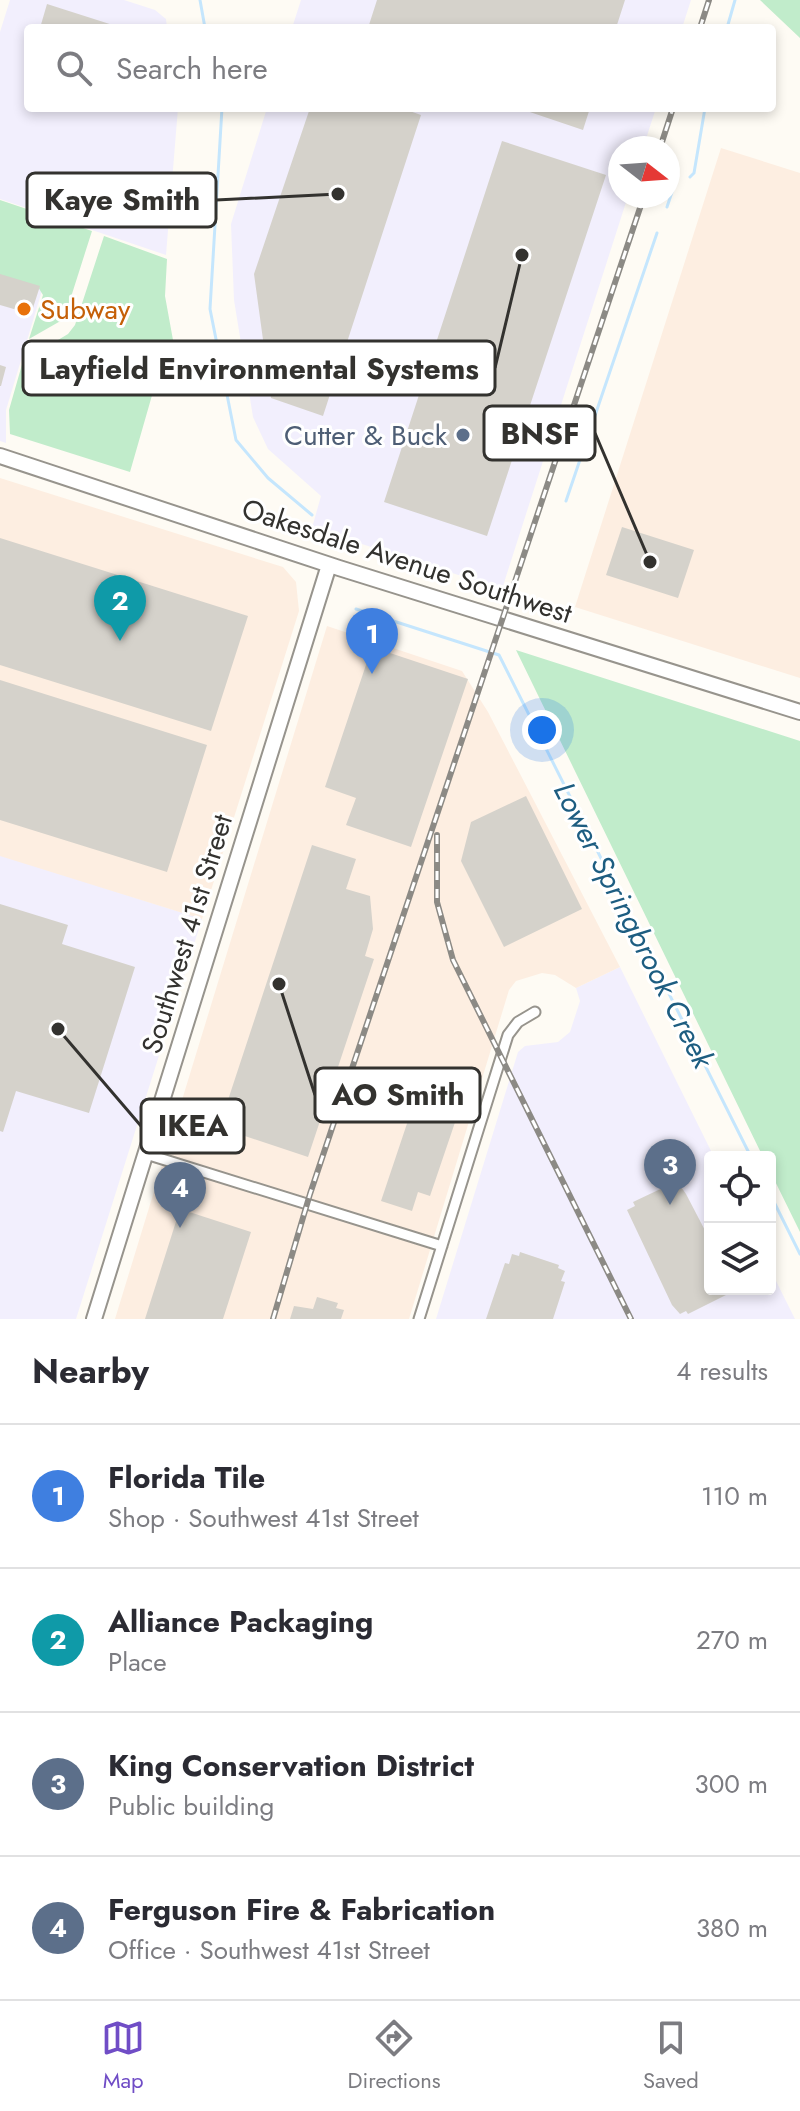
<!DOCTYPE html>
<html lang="en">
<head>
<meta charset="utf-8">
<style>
  body { margin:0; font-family:Jost,sans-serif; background:#f2f2f3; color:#2b2b33 }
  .controls { position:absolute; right:24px; bottom:24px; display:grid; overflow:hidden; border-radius:8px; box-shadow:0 4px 12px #0003 }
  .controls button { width:72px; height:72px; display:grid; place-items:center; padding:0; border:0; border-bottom:2px solid #e1e1e2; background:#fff; color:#2b2b33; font:40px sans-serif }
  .compass { position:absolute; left:608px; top:136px; width:72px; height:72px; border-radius:50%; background:#fff; box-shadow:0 4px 12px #0003; rotate:107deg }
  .you { position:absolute; left:542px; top:730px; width:28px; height:28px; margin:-20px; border:6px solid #fff; border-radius:50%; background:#1a73e8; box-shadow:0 0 0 12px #1a73e833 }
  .badge { display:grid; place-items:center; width:52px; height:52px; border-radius:50%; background:#704dc6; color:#fff; font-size:26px; font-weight:700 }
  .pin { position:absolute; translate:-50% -66px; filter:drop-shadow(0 2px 4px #0008) }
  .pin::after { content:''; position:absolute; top:42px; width:28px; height:24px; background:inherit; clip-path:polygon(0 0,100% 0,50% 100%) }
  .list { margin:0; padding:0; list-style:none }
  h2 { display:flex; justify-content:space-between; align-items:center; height:104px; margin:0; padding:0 32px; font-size:34px }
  h2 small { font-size:26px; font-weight:400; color:#7c7c81 }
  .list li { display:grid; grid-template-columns:52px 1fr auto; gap:24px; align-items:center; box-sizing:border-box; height:144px; padding:0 32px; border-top:2px solid #e1e1e2 }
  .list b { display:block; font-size:30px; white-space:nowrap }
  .list p { margin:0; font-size:26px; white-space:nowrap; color:#7c7c81 }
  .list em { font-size:26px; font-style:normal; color:#7c7c81 }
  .icon { flex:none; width:44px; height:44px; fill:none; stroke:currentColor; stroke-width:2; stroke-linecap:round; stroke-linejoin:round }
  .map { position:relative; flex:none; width:800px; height:1319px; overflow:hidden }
  .search { position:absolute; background:#fff; box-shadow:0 4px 12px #0003; left:24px; right:24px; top:24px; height:88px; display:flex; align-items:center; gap:20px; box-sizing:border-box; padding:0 28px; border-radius:8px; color:#7c7c81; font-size:30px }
  .sheet { height:680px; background:#fff }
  nav { display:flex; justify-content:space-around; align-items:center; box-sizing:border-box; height:112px; border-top:2px solid #e1e1e2; background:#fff; font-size:22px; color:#7c7c81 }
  nav a { display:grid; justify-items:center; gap:4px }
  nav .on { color:#704dc6 }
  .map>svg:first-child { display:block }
</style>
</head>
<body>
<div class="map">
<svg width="800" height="1319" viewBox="0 0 800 1319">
  <rect width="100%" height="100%" fill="#fefbf4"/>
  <path fill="#f2effd" d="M10 0H124L155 10 166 19 167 28H28V108H178L166 255 0 199V32Z
    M301 0H691L682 28H292Z
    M267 108H656L643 148H620V196H628L502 589 312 528 321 496 268 449 253 417 234 300 231 224Z
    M0 270 44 284 6 410V443L0 441Z
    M0 855 202 919 76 1319H0Z
    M620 967 714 1157H710V1289H770V1269L795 1319H436L518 1052 525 1046 558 1042 570 1032 580 1001 576 988Z"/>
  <path fill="#fdeee1" d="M721 148 800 173V678L575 607Z
    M0 478 283 567 296 582 299 611 202 919 0 856Z
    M327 626 462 671 488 712 620 967 576 988 555 975 542 973 516 981 509 990 409 1319H115Z"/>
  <path fill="#c1eccb" d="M760 0H800V38Z
    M0 200 92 231 64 319 29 339 43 295 38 287 0 275Z
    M104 236 167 259 165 296 175 351 163 357 130 472 10 434 9 410 23 361 68 334 75 325Z
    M516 650 800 741V1232L770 1171V1157H763Z"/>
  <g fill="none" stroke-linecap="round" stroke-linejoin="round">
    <path stroke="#c5e6fd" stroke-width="3" d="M200 0 205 28
      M727 28 735 0
      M222 108 210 309 236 440 268 478 312 515
      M690 177 694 173 705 108
      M667 207 677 177
      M566 501 657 233
      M356 609 499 655 751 1157
      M770 1194 800 1254"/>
  </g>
  <path fill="#d5d2cb" d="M377 0H625L616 28H368Z
    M47 4 119 27V28H40Z
    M310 108H401L421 115 323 416 271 398 254 274Z
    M518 108H590L583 130Z
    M502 141 606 175 487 536 384 502Z
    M0 274 40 286 31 314 0 305Z
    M0 365 6 367 1 386H0Z
    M622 527 694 550 678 598 606 575Z
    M0 538 248 616 211 731 0 665Z
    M372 647 468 679 411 847 346 825 356 798 325 787Z
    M0 680 207 745 167 872 0 820Z
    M526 796 582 909 504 947 461 861 471 822Z
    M312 845 356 859 346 889 370 896 373 929 365 956 374 959 308 1157 230 1131 239 1103 228 1100Z
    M0 904 68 925 62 944 135 967 89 1113 16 1091 3 1132 0 1131Z
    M424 1073 467 1087 430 1196 418 1192 412 1211 381 1201Z
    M671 1184 672 1187 679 1184 686 1194 710 1240V1289H729L726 1295 688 1314 686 1311 680 1314 672 1305 627 1210 635 1206 633 1202Z
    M180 1209 251 1232 223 1319H145Z
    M520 1252 559 1265 558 1268 565 1271 561 1281 565 1282 553 1319H486L505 1263 509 1264 512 1254 519 1256Z
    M317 1297 338 1303 336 1308 344 1310 341 1319H290L294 1306 313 1309Z"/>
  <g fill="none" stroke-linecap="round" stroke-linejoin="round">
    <defs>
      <path id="street" d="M146 1154 442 1246
        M419 1319 508 1035 518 1022 535 1012"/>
      <path id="secondary" d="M0 456 339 568 800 712
        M94 1319 329 565"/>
    </defs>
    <use href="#street" stroke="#97948d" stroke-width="13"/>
    <use href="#secondary" stroke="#97948d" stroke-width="18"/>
    <use href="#street" stroke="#fff" stroke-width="9"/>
    <use href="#secondary" stroke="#fff" stroke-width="14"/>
    <defs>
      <path id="rail" d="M700 28 709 0
        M660 148 673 108
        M437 835V902L453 960 631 1319
        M273 1319 310 1194 644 196"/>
    </defs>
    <use href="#rail" stroke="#8c8a85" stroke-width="6"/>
    <use href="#rail" stroke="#fff" stroke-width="3" stroke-dasharray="9" stroke-linecap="butt"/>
  </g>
  <circle fill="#e8710a" stroke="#fff" stroke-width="3" cx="24" cy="309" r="8"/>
  <circle fill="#5c6f8a" stroke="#fff" stroke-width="3" cx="463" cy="435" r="8"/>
  <g text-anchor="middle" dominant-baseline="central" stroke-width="6" stroke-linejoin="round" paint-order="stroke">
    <g font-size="28" fill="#c56008" stroke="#fff" text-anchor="start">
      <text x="40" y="309">Subway</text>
    </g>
    <g font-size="28" fill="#4e5e75" stroke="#fff" text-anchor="end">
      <text x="447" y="435">Cutter &amp; Buck</text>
    </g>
    <g font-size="28" fill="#33322f" stroke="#fff">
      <text transform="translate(407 561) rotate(18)">Oakesdale Avenue Southwest</text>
      <text transform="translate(187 934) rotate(-73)">Southwest 41st Street</text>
    </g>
    <g font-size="30" font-style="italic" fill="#1d5d81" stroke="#fff">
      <text transform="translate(634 925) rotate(63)">Lower Springbrook Creek</text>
    </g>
  </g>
  <path fill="none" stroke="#33322f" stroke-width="3" d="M338 194L216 200M522 255L495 368M650 562L595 433M279 984L315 1095M58 1029L141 1126"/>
  <g fill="#33322f" stroke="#fff" stroke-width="3">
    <circle cx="338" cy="194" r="8"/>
    <circle cx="522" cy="255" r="8"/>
    <circle cx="650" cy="562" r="8"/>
    <circle cx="279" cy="984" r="8"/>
    <circle cx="58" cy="1029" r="8"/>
  </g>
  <g fill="#fff" stroke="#33322f" stroke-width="3">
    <rect x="27" y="173" width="189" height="54" rx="8"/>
    <rect x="23" y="341" width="472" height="54" rx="8"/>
    <rect x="484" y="406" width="111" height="54" rx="8"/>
    <rect x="315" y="1068" width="165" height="54" rx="8"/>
    <rect x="141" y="1099" width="103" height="54" rx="8"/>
  </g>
  <g font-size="30" text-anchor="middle" font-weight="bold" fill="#33322f">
    <text x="122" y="210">Kaye Smith</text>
    <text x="259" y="379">Layfield Environmental Systems</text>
    <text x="540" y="444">BNSF</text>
    <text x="398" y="1105">AO Smith</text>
    <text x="193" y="1136">IKEA</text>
  </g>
</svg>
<div class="controls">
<button><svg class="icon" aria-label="locate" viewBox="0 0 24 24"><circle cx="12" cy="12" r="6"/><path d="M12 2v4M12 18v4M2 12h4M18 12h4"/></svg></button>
<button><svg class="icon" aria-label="layers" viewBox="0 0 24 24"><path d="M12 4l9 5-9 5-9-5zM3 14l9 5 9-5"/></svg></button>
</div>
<svg class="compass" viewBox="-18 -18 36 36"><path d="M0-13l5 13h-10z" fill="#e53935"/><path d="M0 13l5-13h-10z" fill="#7c7c81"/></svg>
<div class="you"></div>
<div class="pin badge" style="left:372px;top:674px;background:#3f7fe0">1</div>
<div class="pin badge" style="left:120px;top:641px;background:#0f9aa8">2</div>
<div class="pin badge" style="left:670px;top:1205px;background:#5c6f8a">3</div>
<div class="pin badge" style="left:180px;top:1228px;background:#5c6f8a">4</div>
<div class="search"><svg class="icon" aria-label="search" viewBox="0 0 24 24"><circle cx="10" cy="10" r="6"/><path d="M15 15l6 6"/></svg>Search here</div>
</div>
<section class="sheet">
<h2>Nearby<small>4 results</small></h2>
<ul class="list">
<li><span class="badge" style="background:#3f7fe0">1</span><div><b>Florida Tile</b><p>Shop · Southwest 41st Street</p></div><em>110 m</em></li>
<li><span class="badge" style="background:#0f9aa8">2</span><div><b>Alliance Packaging</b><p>Place</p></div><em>270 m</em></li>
<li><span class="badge" style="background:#5c6f8a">3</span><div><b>King Conservation District</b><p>Public building</p></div><em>300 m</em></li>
<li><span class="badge" style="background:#5c6f8a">4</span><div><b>Ferguson Fire &amp; Fabrication</b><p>Office · Southwest 41st Street</p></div><em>380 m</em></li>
</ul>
</section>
<nav>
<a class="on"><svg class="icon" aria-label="map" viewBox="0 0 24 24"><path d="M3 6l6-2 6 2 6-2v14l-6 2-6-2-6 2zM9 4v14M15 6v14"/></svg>Map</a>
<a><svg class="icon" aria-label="directions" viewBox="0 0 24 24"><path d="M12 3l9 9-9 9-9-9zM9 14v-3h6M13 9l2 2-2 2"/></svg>Directions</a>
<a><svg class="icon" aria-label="saved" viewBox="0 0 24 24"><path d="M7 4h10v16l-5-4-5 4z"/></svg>Saved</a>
</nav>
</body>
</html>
